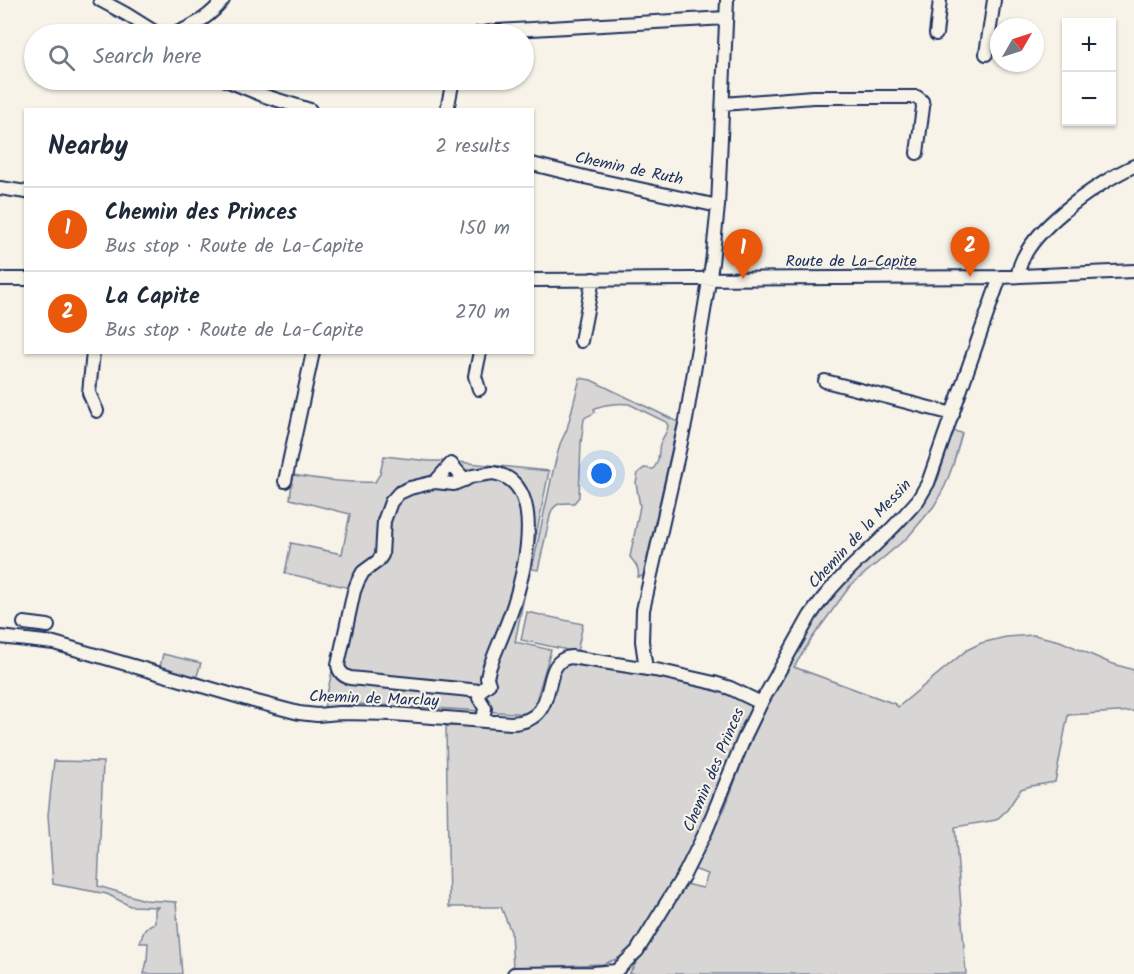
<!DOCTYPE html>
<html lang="en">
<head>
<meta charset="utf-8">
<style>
  body { margin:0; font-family:Kalam,sans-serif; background:#f6f6f7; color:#1f2937 }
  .controls { position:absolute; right:18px; top:18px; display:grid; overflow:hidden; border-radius:0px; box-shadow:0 2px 4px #0004 }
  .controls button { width:54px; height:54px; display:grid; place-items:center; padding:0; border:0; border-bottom:2px solid #e0e1e3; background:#fff; color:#1f2937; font:30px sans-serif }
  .compass { position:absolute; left:990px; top:18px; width:54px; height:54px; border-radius:50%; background:#fff; box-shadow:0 2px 4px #0004; rotate:51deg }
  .you { position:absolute; left:602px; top:474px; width:21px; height:21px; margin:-15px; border:4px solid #fff; border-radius:50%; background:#1a73e8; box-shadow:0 0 0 9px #1a73e833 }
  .badge { display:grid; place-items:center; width:39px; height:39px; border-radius:50%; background:#ea580c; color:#fff; font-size:20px; font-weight:700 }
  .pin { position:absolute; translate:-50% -50px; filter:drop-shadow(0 2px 3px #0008) }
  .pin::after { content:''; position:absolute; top:32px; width:21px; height:18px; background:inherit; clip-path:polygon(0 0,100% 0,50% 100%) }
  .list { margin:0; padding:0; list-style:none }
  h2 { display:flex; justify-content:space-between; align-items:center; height:78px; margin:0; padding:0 24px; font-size:26px }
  h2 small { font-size:20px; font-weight:400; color:#747a83 }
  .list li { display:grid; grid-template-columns:39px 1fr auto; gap:18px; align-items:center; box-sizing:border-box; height:84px; padding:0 24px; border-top:2px solid #e0e1e3 }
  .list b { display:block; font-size:22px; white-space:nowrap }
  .list p { margin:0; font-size:20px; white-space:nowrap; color:#747a83 }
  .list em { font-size:20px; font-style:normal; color:#747a83 }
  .icon { flex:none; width:33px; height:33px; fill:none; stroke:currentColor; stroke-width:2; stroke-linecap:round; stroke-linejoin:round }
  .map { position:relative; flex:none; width:1134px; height:974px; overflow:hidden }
  .search { position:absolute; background:#fff; box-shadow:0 2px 4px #0004; left:24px; top:24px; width:510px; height:66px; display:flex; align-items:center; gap:15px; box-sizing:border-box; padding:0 21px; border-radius:33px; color:#747a83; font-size:22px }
  .panel { position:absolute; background:#fff; box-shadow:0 2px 4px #0004; left:24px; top:108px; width:510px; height:246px; border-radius:0px }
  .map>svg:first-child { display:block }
</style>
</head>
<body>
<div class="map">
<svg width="1134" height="974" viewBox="0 0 1134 974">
  <rect width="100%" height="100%" fill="#f7f3e8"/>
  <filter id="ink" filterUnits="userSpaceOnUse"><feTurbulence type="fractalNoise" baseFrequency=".0167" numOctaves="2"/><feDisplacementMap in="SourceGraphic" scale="12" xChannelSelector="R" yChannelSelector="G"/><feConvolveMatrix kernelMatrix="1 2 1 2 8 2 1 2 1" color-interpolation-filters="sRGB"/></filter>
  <g filter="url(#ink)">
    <path fill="#d7d6d4" stroke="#798299" stroke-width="1.5" d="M580 378 591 380 678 422 643 576 638 577C640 569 635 563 630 557L640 506 636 483 638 473 644 468 653 469C660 461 658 453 660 444 662 438 667 433 668 426L666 422 629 404C620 403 602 404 594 409L595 412C591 416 587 415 584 419L581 443 579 497 574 503C563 503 556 502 551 512L538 570 532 569 553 471 560 444 567 429Z
      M953 431 962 433 953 465 945 486 934 506 908 537 850 586 810 641 794 667 895 704 898 707 967 650 981 643 1006 637 1034 635 1060 641 1110 663 1134 670V711L1068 715 1055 782 1031 786 1021 789 1007 810 996 820 955 827 966 974H629L685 884 703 888 708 874 693 869 725 808 756 725 786 666 819 611 855 570 900 531 922 506 938 479Z
      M384 456 429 461H448L549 471 515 642 551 650 533 711 531 714 401 706 355 704 324 708 350 588 285 573 291 543 342 554 350 514 290 499 293 475C321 480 347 483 375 482L380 474Z
      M527 612 583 624 577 652 521 640Z
      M163 654 201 663 196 679 160 667Z
      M565 662 650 675 722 690 748 702 751 708 711 809 674 880 639 939 631 949 622 957 603 964 513 968 511 932 501 907H449L446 726 519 727 536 723 544 713 558 672Z
      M54 761 103 762 98 886 145 900 176 902 182 974H144L147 961 148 943H140C143 932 145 926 155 923V909L159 907 130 906 107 894 53 884 48 815Z"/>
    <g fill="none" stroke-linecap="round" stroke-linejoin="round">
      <defs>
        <path id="minor" d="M100 0 126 14 158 34
          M174 34C192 27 211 16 223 0
          M477 34 497 31 726 18
          M936 34 940 0
          M986 54 994 0
          M226 80 265 96 310 110
          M723 104 813 97H917L922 101 923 107 917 153
          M447 110 453 80
          M532 164 589 178 718 206
          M0 188 26 192
          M1018 276C1020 235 1100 181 1134 166
          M0 279H26
          M532 280 1000 277 1134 271
          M581 341 593 279
          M93 352 89 393 97 411
          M825 381 953 414
          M479 389 475 376 480 352
          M493 473C547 481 525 569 514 604 507 626 497 647 489 669L487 678 489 684 480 691 350 678C343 676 339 672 338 665L354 591 358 581 363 572 378 561 382 555 384 521 391 502 399 493 410 488 435 482 454 484 473 476Z
          M285 481 313 352
          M435 482 451 464 465 480
          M24 623 48 626
          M0 637 54 643 257 702 299 713 317 715 339 713 393 714 511 723C565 721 536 661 571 657L661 671 714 683 730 688 761 703
          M646 669 642 641 643 610 686 420 712 263 718 206 727 0
          M480 691 479 698 485 708 483 720
          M616 971 637 951 685 873 706 831 746 734 761 703 810 616C828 589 850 568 873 547 889 532 904 516 918 500L928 483 1000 277
          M514 974 593 973 616 971"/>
      </defs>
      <use href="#minor" stroke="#1b2f5e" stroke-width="16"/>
      <use href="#minor" stroke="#f7f3e8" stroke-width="12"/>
    </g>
  </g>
  <g text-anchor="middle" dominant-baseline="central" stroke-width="4.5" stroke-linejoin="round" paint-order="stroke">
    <g font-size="16" fill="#1b2f5e" stroke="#f7f3e8">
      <text transform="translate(629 169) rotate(12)">Chemin de Ruth</text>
      <text x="851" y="261">Route de La-Capite</text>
      <text transform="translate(860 534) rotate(-47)">Chemin de la Messin</text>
      <text transform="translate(374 699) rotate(2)">Chemin de Marclay</text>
      <text transform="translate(714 770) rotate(-67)">Chemin des Princes</text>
    </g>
  </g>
</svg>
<div class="controls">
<button>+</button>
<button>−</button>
</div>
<svg class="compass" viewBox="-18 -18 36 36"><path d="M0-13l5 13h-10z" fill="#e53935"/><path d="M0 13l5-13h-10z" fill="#747a83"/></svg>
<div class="you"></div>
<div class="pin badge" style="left:743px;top:279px">1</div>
<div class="pin badge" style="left:970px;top:277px">2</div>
<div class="search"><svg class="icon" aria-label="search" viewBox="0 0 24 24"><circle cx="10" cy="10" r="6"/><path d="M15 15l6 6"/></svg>Search here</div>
<section class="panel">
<h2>Nearby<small>2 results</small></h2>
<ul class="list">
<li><span class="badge">1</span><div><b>Chemin des Princes</b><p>Bus stop · Route de La-Capite</p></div><em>150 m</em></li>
<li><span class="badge">2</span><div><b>La Capite</b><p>Bus stop · Route de La-Capite</p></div><em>270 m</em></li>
</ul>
</section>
</div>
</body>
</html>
